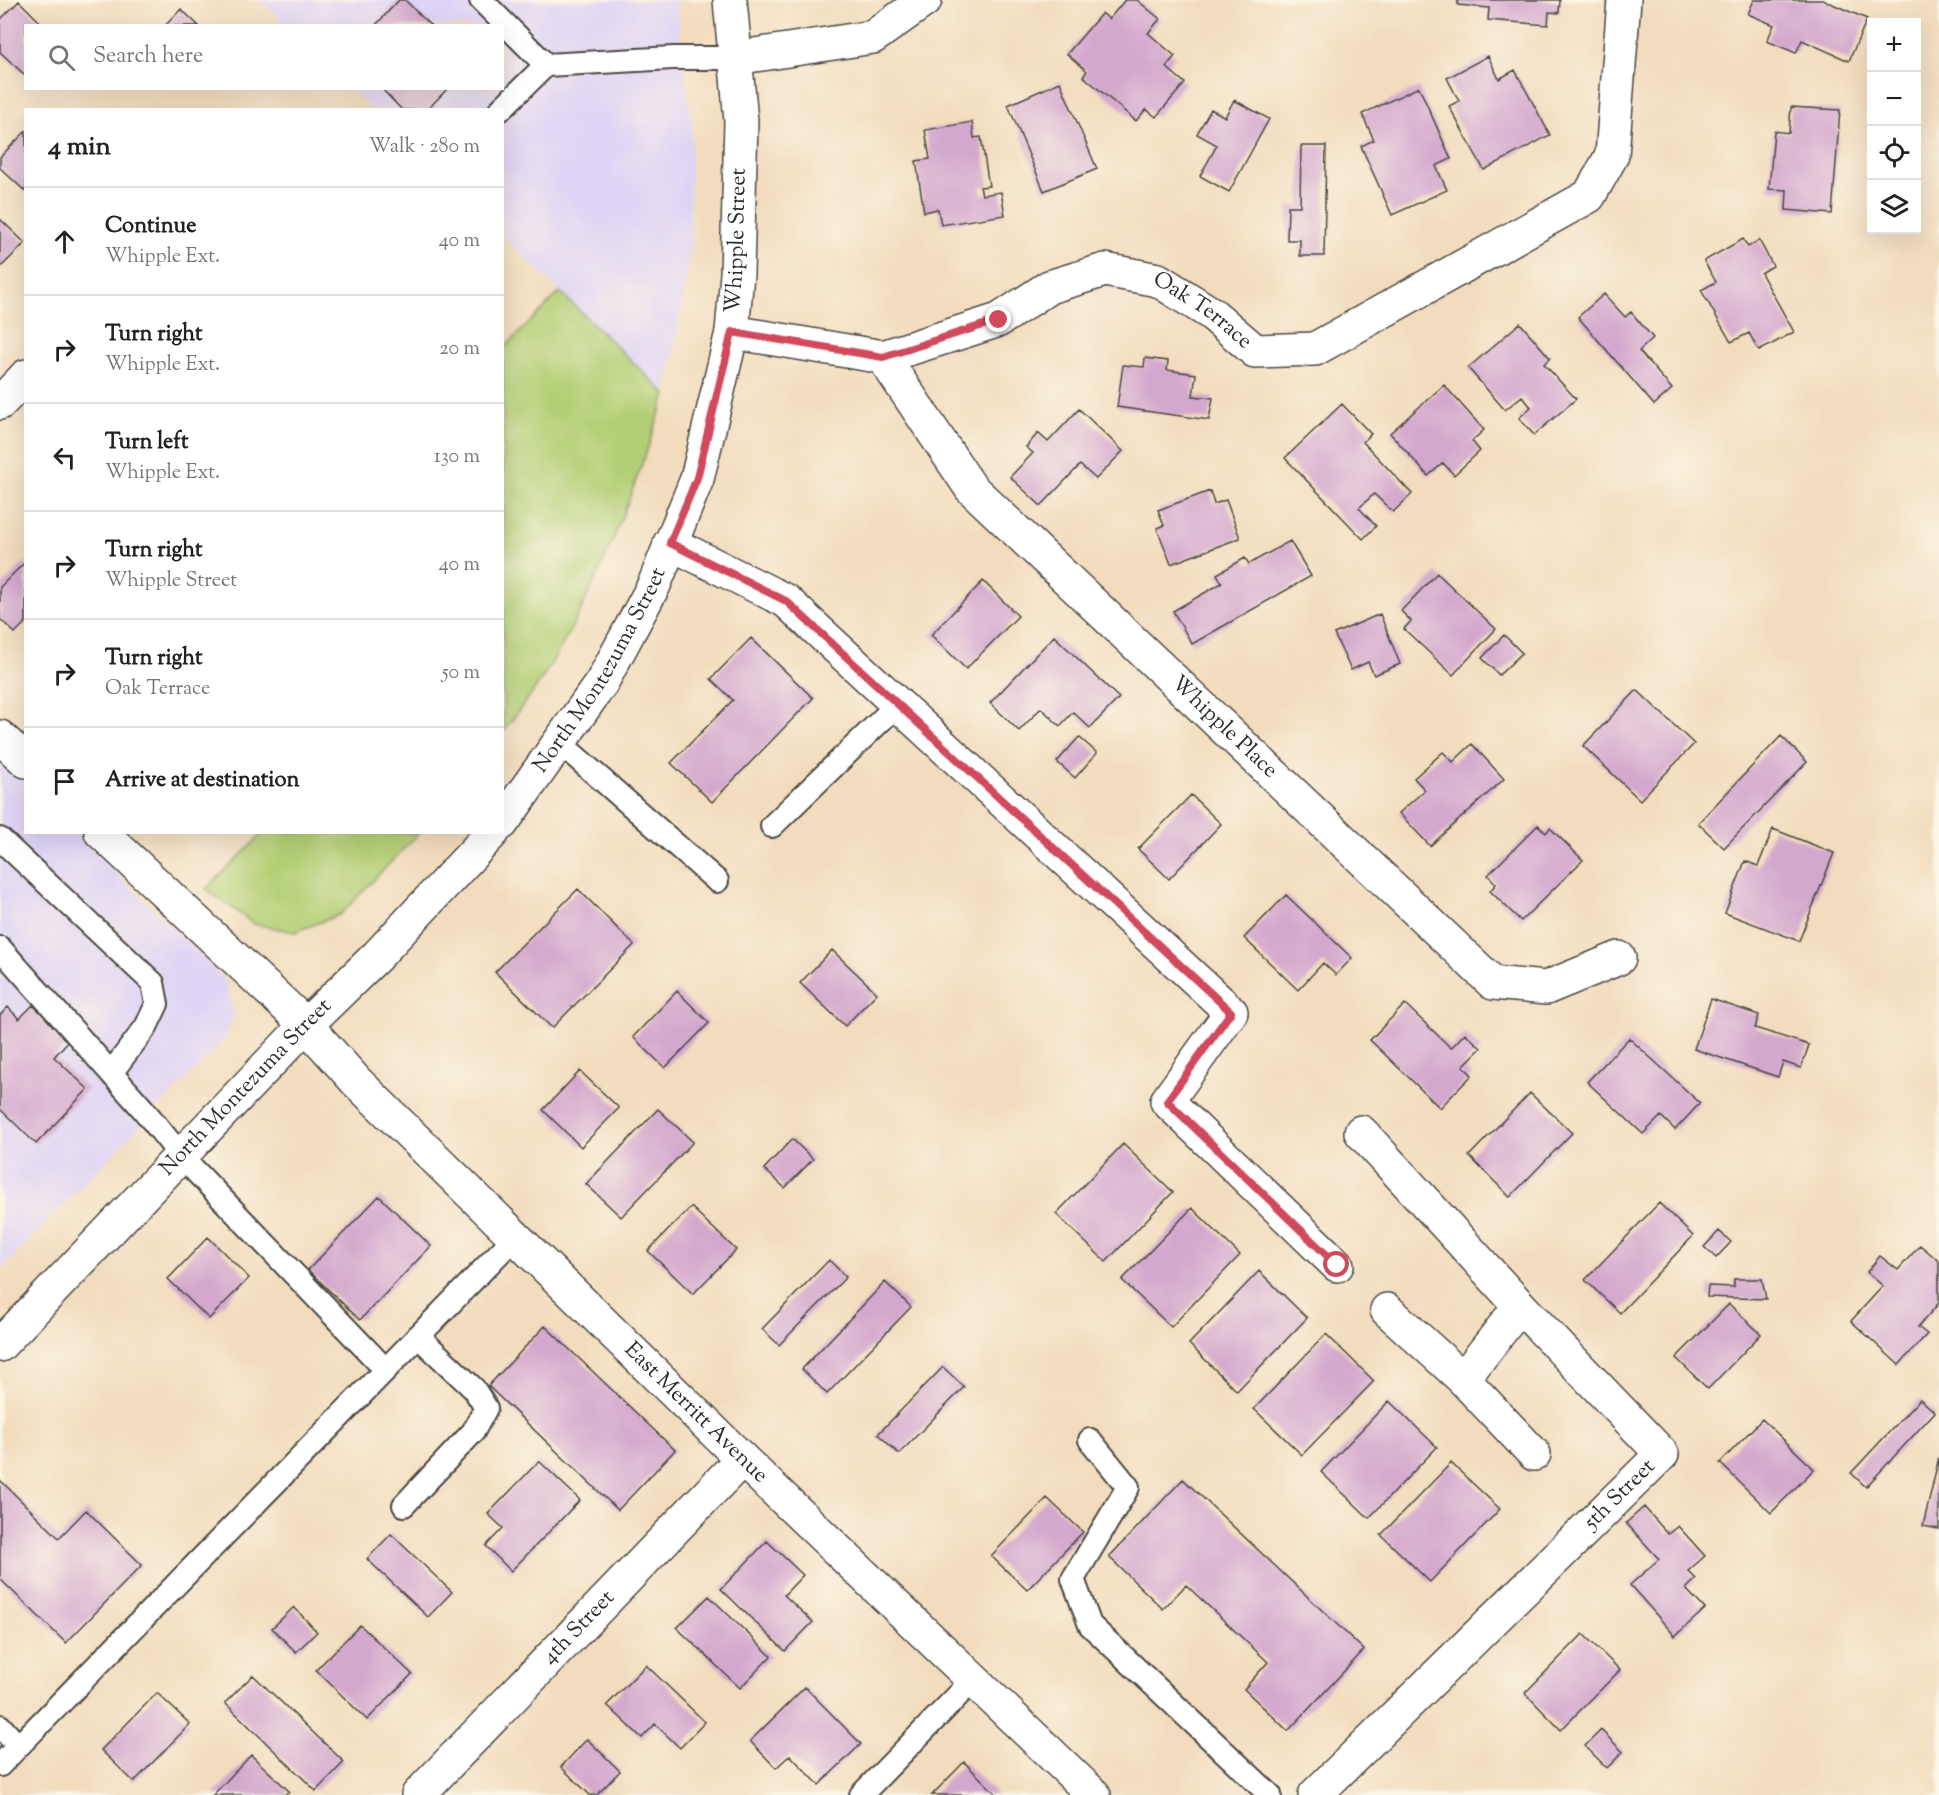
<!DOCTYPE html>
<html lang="en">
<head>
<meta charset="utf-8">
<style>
  body { margin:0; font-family:"Sorts Mill Goudy",serif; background:#f2f2f2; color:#202124 }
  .controls { position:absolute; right:18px; top:18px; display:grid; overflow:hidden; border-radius:0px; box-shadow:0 6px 24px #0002 }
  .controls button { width:54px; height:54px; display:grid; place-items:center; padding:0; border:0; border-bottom:2px solid #e0e0e0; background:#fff; color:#202124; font:30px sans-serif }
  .stop { position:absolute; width:18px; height:18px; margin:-14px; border:4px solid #d1495b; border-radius:50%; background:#fff }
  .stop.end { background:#d1495b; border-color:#fff; box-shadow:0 2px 6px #0008 }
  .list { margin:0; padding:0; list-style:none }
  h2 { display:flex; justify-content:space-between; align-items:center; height:78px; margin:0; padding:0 24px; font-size:26px }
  h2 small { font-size:20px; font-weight:400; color:#757577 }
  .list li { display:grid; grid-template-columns:39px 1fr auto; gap:18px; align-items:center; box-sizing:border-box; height:108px; padding:0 24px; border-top:2px solid #e0e0e0 }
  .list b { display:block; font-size:22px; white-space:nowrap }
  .list p { margin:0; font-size:20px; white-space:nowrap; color:#757577 }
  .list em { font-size:20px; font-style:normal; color:#757577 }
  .icon { flex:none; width:33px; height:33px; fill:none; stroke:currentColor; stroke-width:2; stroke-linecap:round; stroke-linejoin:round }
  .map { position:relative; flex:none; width:1939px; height:1795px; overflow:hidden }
  .search { position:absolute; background:#fff; box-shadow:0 6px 24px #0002; left:24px; top:24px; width:480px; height:66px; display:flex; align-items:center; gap:15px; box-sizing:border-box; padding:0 21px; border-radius:0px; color:#757577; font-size:22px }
  .panel { position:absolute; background:#fff; box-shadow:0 6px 24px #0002; left:24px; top:108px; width:480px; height:726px; border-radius:0px }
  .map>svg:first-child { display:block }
</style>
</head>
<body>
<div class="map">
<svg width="1939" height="1795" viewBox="0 0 1939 1795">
  <rect width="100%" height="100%" fill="#fcf5e5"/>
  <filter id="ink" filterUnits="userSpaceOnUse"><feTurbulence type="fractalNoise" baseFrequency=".0167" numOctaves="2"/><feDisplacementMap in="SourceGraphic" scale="12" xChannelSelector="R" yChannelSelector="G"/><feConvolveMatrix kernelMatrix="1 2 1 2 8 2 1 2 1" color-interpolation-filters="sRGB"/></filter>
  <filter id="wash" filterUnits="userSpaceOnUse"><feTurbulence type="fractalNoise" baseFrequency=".008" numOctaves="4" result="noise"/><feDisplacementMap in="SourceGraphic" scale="24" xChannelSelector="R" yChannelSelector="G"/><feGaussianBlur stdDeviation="1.35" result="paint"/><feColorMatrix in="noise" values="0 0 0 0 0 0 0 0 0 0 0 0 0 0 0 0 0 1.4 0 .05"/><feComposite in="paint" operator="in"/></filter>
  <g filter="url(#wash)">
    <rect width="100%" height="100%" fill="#f2dcbd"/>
    <path fill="#dfd4f5" d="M260 0H676L692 130 689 265 666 394 503 236 502 110 372 109 350 89 502 88V26L286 25Z
      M0 757 25 783 26 832 76 833 226 981 234 1013 225 1039 0 1270Z"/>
    <path fill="#b3cf75" stroke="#6f7d50" stroke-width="1.5" d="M560 292 666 394C634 491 598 590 543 677 531 696 516 714 503 732V349Z
      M263 833V832L419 833 341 914 295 932 254 924 206 889Z"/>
    <g id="blocks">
      <path fill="#d3a8ce" d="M399 0H405L431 26H375Z
        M1125 0H1137L1160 19 1148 33 1175 56 1166 67 1185 83 1156 117 1146 109 1136 121 1083 76 1087 71 1067 54 1102 13 1109 19Z
        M1458 0H1560L1559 13 1549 12 1548 25 1488 20 1489 8 1458 5Z
        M1754 0H1823L1867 19 1849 61 1802 40 1796 53 1767 41 1774 25 1748 14Z
        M19 1 44 26H26V76L0 52V20Z
        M181 9 199 26H165Z
        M1488 56 1499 79 1515 70 1550 135 1484 170 1449 106 1459 101 1447 78Z
        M1060 82 1097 169 1044 191 1008 105Z
        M1419 87 1451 159 1436 166 1447 190 1392 215 1361 146 1374 140 1362 114Z
        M381 88H448L427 110H402Z
        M1234 100 1269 119 1229 192 1200 176 1217 145 1197 134 1211 109 1225 117Z
        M1791 107 1840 110 1832 214 1786 210 1787 190 1769 189 1774 131 1789 133Z
        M972 122 974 138 981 137 989 186 980 187 982 195 1001 192 1005 215 941 225 938 209 924 212 916 161 930 159 925 130Z
        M26 131V192L0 168V157Z
        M1301 146H1326L1324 256H1300V240H1287L1288 206H1300Z
        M0 219 25 243 0 268Z
        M1743 239 1748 247 1759 240 1773 266 1761 273 1794 332 1759 351 1749 333 1731 342 1701 290 1716 282 1704 261Z
        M1604 294 1625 317 1631 312 1653 338 1639 351 1672 389 1654 405 1578 317Z
        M1520 323 1550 358 1544 364 1576 399 1534 435 1519 418 1531 407 1522 396 1505 410 1468 368Z
        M1145 358 1168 361 1167 370 1196 374 1193 396 1213 398 1209 420 1117 407 1123 365 1144 367Z
        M1444 385 1484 430 1472 441 1480 451 1454 475 1443 463 1428 476 1390 433Z
        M1342 404 1371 434 1363 442 1412 494 1393 512 1374 494 1359 508 1376 526 1363 539 1285 458Z
        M1079 409 1123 451 1096 479 1080 465 1041 506 1010 477 1033 453 1026 447 1038 433 1048 442Z
        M1210 491 1214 504 1226 500 1240 538 1171 564 1157 528 1164 525 1158 510Z
        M1290 541 1311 576 1192 644 1173 611 1222 583 1217 574 1245 558 1249 564Z
        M26 561V622L15 633 0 619V587Z
        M1437 573 1496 629 1453 675 1404 629 1411 621 1401 611Z
        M983 581 1018 616 966 669 931 635Z
        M1380 614 1400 664 1374 675 1368 662 1351 670 1334 634Z
        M1504 635 1522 653 1499 675 1482 658Z
        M1054 636 1119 698 1090 728 1073 712 1060 726 1041 708 1019 731 990 703Z
        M751 638 813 698 712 802 671 763 733 700 711 679Z
        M1637 690 1694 744 1640 800 1583 746Z
        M1781 736 1807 762 1724 848 1698 823Z
        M1079 737 1097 753 1075 778 1057 762Z
        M1472 744 1504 779 1430 846 1399 813 1425 790 1414 778 1443 752 1453 762Z
        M1191 795 1221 824 1169 879 1138 849Z
        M1538 825 1546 833 1550 828 1583 860 1521 921 1490 891 1496 884 1488 875Z
        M1773 829 1834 853 1799 941 1725 913 1745 861 1758 866Z
        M578 889 634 945 552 1028 495 972Z
        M1286 895 1352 958 1336 975 1323 963 1298 990 1244 938Z
        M832 950 877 993 845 1026 800 983Z
        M677 991 709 1023 665 1068 633 1037Z
        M1711 999 1759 1015 1755 1028 1809 1045 1801 1068 1783 1062 1778 1077 1694 1049Z
        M1405 1004 1451 1048 1465 1033 1481 1048 1463 1066 1472 1075 1440 1108 1370 1040Z
        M33 1005 69 1040 54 1057 88 1089 36 1144 0 1109V1015L8 1007 19 1019Z
        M1629 1038 1700 1103 1675 1130 1661 1116 1643 1134 1587 1082Z
        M580 1071 619 1108 581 1147 543 1110Z
        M1530 1093 1572 1133 1510 1197 1469 1156Z
        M658 1109 693 1142 621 1217 586 1184Z
        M792 1139 813 1159 785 1188 764 1169Z
        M1123 1144 1173 1192 1106 1262 1056 1214Z
        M379 1196 431 1246 360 1320 308 1270Z
        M1659 1203 1693 1236 1620 1313 1585 1280Z
        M691 1207 736 1250 693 1294 648 1251Z
        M1192 1208 1240 1255 1171 1327 1122 1280Z
        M1719 1231 1731 1242 1716 1258 1704 1247Z
        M208 1237 249 1278 209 1319 168 1279Z
        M1920 1245 1939 1261V1303L1918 1327 1927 1334 1899 1365 1851 1321 1883 1286 1867 1272 1880 1256 1898 1270Z
        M829 1260 846 1277 779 1345 762 1329Z
        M1259 1271 1307 1318 1237 1391 1189 1344Z
        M1734 1279H1762L1766 1299 1707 1297 1708 1286 1734 1287Z
        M885 1282 911 1307 827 1394 802 1369Z
        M1729 1304 1761 1334 1708 1389 1676 1358Z
        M545 1326 675 1450 618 1510 488 1386Z
        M1326 1334 1374 1381 1302 1455 1254 1409Z
        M943 1367 964 1387 899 1454 878 1434Z
        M1920 1399 1935 1412 1866 1487 1851 1473Z
        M1389 1401 1437 1447 1369 1518 1321 1472Z
        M1762 1419 1814 1469 1771 1513 1720 1463Z
        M1939 1457V1529L1923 1526Z
        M539 1461 580 1500 511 1571 486 1546 503 1528 488 1514Z
        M1451 1463 1500 1509 1430 1582 1381 1535Z
        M1183 1479 1364 1650 1288 1731 1244 1689 1268 1662 1186 1585 1163 1609 1109 1557Z
        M0 1480 59 1538 86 1510 142 1565 66 1643 0 1579Z
        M1047 1498 1083 1532 1027 1590 991 1556Z
        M1644 1507 1668 1534 1678 1526 1705 1556 1688 1571 1696 1579 1686 1589 1705 1609 1675 1636 1630 1585 1659 1559 1626 1523Z
        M391 1534 452 1592 428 1617 367 1559Z
        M767 1541 803 1575 784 1595 813 1622 785 1651 721 1589Z
        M709 1596 771 1656 740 1688 677 1628Z
        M294 1607 317 1632 296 1652 272 1628Z
        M360 1625 412 1674 367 1720 316 1670Z
        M1583 1634 1620 1670 1561 1730 1525 1693Z
        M646 1665 705 1722 680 1748 655 1724 642 1738 607 1705Z
        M253 1675 344 1762 316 1791 225 1703Z
        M805 1687 861 1744 819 1785 790 1755 776 1768 750 1741Z
        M157 1693 190 1724 134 1782 101 1750Z
        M1601 1730 1623 1752 1607 1768 1585 1746Z
        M587 1739 620 1771 597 1795H590L561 1767Z
        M251 1755 289 1791 285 1795H213Z
        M964 1762 997 1795H932Z"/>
    </g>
  </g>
  <g filter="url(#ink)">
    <use href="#blocks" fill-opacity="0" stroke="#494641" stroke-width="1.5"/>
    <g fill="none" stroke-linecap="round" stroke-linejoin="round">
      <defs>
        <path id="service" d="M481 0 546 65
          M500 110 546 65 673 58H735
          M559 742 717 881
          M772 826 898 704
          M0 839 153 983 157 1004 146 1027 111 1073
          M0 948 143 1109 181 1156 385 1369
          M1090 1440 1128 1487 1073 1579 1090 1625 1270 1795
          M404 1505 473 1432 486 1408 474 1389 418 1336
          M0 1726 18 1746
          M0 1765 516 1236
          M861 1795 973 1680"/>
        <g id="minor">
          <path d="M735 58 873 37 925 0"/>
          <path id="s1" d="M732 332 883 357 999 320 1049 287 1105 270 1158 280 1212 314 1255 351 1315 349 1589 196 1612 155 1624 0"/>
          <path id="s2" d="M883 357 971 488 1493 983 1546 988 1619 958"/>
          <path d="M0 403 26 376"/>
          <path d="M670 543 786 601 1231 1012 1167 1101 1337 1265"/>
          <path d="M0 737 26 761"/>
          <path d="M101 832 306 1025"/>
          <path d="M1520 1306 1463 1379 1534 1454"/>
          <path d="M1387 1310 1463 1379"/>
          <path id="s3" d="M418 1795 742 1459"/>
          <path id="s4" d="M1315 1795 1662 1454 1520 1306 1361 1132"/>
        </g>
        <g id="tertiary">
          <path id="s5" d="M306 1025 356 1081 742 1459 1094 1795"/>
        </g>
        <g id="primary">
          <path id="s6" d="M502 823 602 682 654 585 697 479 732 332 737 274 741 121 730 0"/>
          <path id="s7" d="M0 1345 306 1025 377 956 493 832"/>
        </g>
      </defs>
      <use href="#service" stroke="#494641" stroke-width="26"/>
      <use href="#minor" stroke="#494641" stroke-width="36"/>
      <use href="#tertiary" stroke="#494641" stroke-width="36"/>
      <use href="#primary" stroke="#494641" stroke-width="36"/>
      <use href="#service" stroke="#fff" stroke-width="22"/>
      <use href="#minor" stroke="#fff" stroke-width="33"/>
      <use href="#tertiary" stroke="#fff" stroke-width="33"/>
      <use href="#primary" stroke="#fff" stroke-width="33"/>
    </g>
  </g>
  <g fill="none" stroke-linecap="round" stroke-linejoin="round" filter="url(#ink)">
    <path stroke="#d1495b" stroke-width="8" d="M999 320 883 357 732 332 697 478 670 543 786 601 1231 1012 1167 1101 1337 1265"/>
  </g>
  <g text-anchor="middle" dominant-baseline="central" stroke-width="4.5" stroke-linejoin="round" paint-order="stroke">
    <g font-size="22" fill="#2b2b2b" stroke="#fcf5e5">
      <text stroke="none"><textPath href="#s6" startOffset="640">Whipple Street</textPath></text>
      <text stroke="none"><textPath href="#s1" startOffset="501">Oak Terrace</textPath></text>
      <text stroke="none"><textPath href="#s6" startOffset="182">North Montezuma Street</textPath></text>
      <text stroke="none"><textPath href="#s2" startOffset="506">Whipple Place</textPath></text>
      <text stroke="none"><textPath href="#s7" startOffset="356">North Montezuma Street</textPath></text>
      <text stroke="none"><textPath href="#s5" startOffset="550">East Merritt Avenue</textPath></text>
      <text stroke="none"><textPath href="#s4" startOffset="428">5th Street</textPath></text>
      <text stroke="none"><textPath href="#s3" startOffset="232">4th Street</textPath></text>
    </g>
  </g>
</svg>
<div class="controls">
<button>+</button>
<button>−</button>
<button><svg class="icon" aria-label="locate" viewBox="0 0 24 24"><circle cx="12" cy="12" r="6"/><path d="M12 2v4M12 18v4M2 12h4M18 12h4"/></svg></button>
<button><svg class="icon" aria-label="layers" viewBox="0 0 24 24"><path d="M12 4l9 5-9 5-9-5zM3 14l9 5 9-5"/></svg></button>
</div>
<div class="stop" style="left:1337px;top:1265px"></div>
<div class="stop end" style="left:999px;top:320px"></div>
<div class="search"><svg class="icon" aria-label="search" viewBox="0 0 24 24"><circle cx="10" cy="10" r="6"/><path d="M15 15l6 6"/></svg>Search here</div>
<section class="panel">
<h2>4 min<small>Walk · 280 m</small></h2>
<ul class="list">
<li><svg class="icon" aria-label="ahead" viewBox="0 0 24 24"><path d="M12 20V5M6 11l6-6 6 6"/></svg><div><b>Continue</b><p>Whipple Ext.</p></div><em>40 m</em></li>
<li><svg class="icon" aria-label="right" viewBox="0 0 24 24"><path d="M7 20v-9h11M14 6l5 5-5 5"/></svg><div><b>Turn right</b><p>Whipple Ext.</p></div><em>20 m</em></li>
<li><svg class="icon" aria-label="left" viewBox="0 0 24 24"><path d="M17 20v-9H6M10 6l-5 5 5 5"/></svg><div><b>Turn left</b><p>Whipple Ext.</p></div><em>130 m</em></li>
<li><svg class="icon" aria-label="right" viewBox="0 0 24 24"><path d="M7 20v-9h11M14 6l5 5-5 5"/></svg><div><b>Turn right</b><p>Whipple Street</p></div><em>40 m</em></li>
<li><svg class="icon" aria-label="right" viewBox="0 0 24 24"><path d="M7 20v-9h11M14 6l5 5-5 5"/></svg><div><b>Turn right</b><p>Oak Terrace</p></div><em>50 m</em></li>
<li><svg class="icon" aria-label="arrive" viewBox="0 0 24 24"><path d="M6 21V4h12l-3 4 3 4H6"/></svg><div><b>Arrive at destination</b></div></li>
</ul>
</section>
</div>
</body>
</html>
